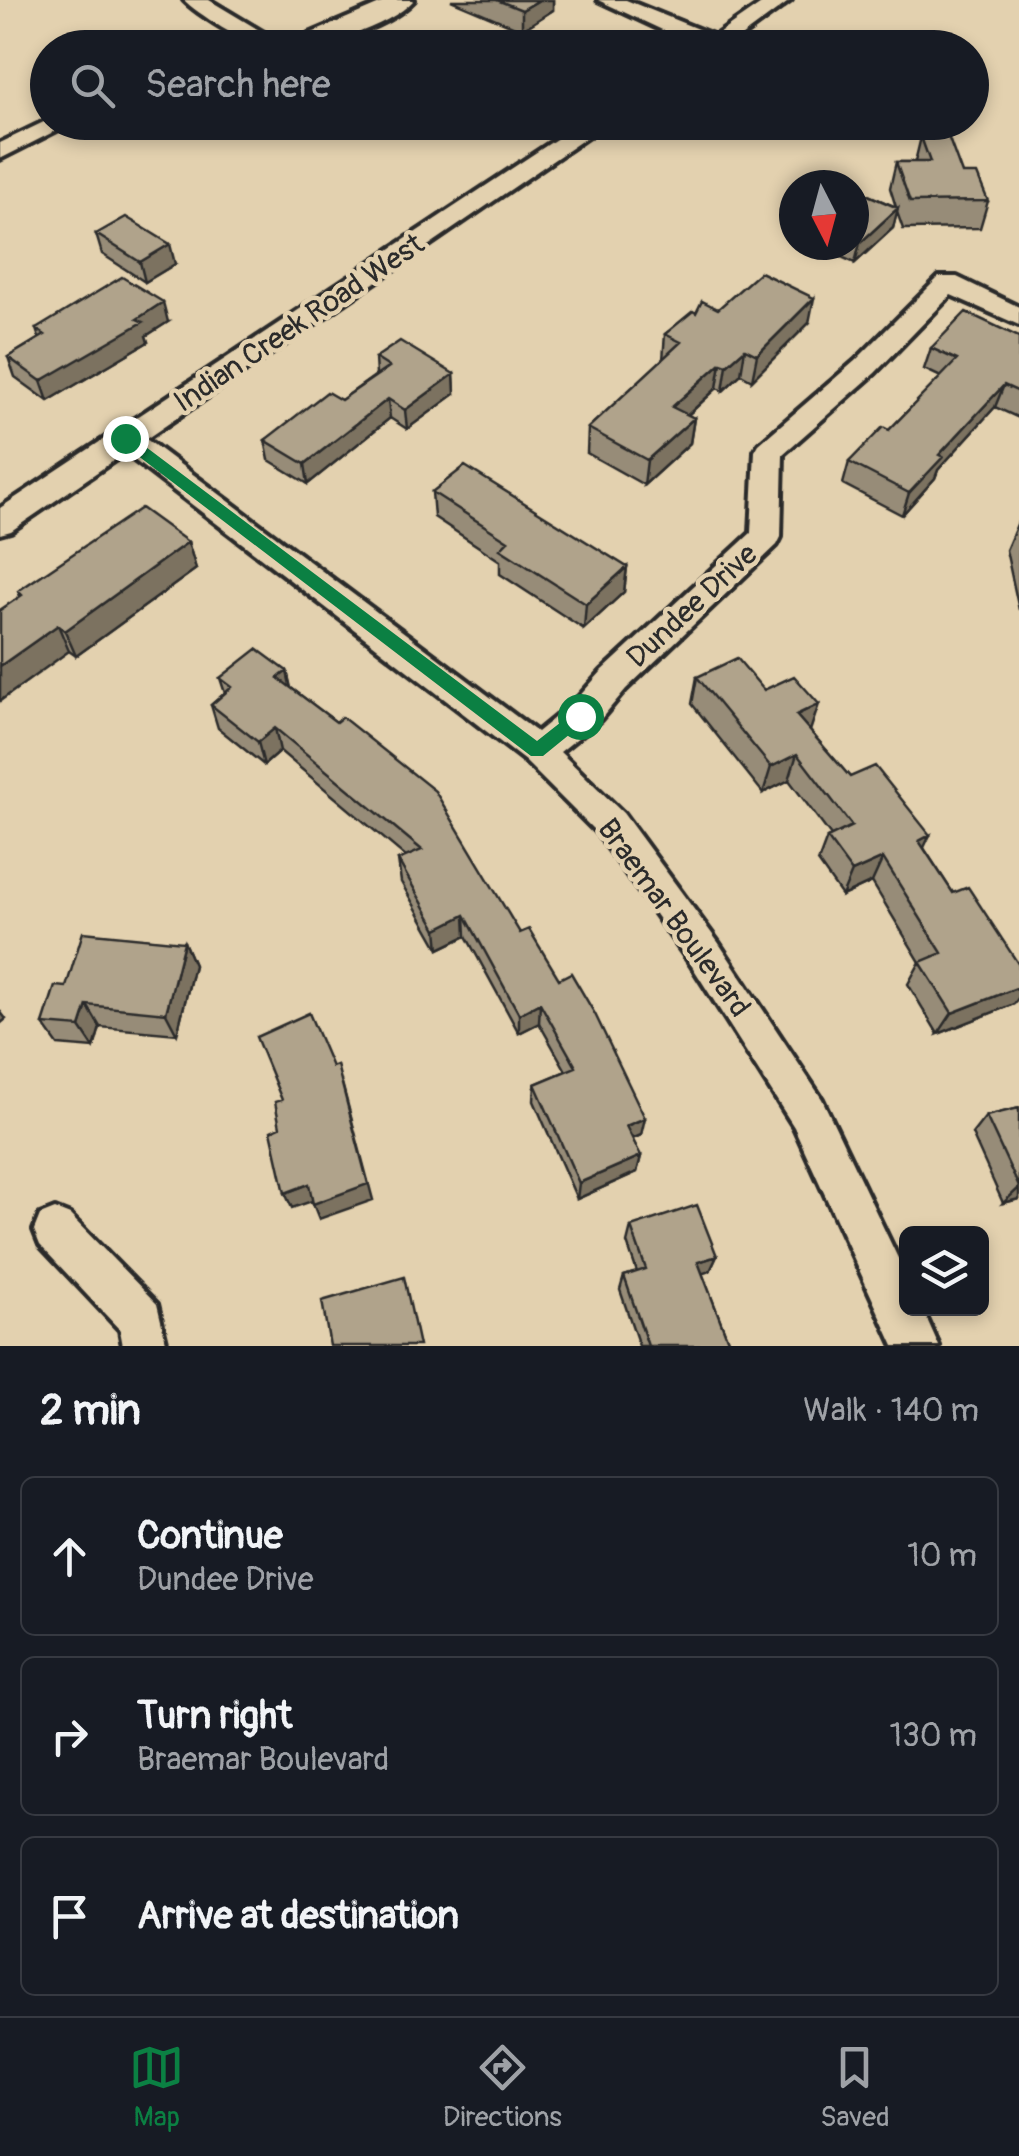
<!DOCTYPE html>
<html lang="en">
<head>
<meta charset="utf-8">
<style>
  body { margin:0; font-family:Pangolin,sans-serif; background:#242831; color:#f1f3f6 }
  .controls { position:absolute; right:30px; bottom:30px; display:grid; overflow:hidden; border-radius:15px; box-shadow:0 5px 15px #0003 }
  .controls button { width:90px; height:90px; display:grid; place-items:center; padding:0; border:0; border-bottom:2px solid #363941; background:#171b24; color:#f1f3f6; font:50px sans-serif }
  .compass { position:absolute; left:779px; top:170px; width:90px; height:90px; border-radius:50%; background:#171b24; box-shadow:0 5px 15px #0003; rotate:174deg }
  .stop { position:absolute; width:30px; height:30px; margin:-22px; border:8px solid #0b8043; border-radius:50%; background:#fff }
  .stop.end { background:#0b8043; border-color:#fff; box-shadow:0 2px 10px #0008 }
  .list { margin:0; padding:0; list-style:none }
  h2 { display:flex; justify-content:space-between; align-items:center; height:130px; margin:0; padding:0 40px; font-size:42px }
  h2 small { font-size:32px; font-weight:400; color:#9ea1a6 }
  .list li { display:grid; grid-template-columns:65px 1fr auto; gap:30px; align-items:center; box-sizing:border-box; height:160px; margin:0 20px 20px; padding:0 20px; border:2px solid #363941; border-radius:15px }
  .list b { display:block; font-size:38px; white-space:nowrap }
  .list p { margin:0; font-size:32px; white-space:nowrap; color:#9ea1a6 }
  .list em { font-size:32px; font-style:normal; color:#9ea1a6 }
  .icon { flex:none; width:55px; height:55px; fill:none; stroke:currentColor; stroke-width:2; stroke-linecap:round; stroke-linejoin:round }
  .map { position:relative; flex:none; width:1019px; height:1346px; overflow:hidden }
  .search { position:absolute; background:#171b24; box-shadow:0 5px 15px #0003; left:30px; right:30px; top:30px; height:110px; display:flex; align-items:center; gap:25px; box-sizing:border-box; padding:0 35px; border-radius:55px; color:#9ea1a6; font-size:38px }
  .sheet { height:670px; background:#171b24 }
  nav { display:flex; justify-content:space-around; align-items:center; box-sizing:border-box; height:140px; border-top:2px solid #363941; background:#171b24; font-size:28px; color:#9ea1a6 }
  nav a { display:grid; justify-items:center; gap:5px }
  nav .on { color:#0b8043 }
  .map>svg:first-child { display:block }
</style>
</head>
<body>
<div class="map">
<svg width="1019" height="1346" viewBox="0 0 1019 1346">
  <rect width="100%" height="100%" fill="#e3d1af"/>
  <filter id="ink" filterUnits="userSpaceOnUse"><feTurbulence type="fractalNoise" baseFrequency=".01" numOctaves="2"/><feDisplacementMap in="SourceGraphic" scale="20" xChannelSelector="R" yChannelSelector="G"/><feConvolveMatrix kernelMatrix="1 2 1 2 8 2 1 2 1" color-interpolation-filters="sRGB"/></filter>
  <g filter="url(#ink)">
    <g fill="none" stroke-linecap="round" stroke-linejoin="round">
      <defs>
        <path id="minor" d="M184 0H209L284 45 389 0H414C385 31 305 53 263 48 247 45 195 12 184 0Z
          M598 0H626L715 36 767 0H791L726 48H701Z
          M48 120 73 122 0 159V143Z
          M582 122H609L146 439 537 732 576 700 602 671 751 533 755 451 759 444 855 361 939 277H957L1019 307V325L951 295 875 373 783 454 781 537 777 545 626 689 600 720 560 752 623 813 718 942 822 1099 906 1275V1308H922L939 1346H894L794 1127 692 966 599 835 525 761 125 453 11 531 0 534V508Z
          M55 1209 70 1215 157 1304 167 1346H123L120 1330 40 1245 34 1230 40 1215Z"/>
      </defs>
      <use href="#minor" stroke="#2b2b2b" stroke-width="8"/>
      <use href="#minor" fill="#e3d1af" fill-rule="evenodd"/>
    </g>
    <path fill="#978c78" stroke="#2b2b2b" stroke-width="2.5" d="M451 0H553V10L522 30Z
      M921 137 962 174 988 201 980 228 903 229 897 212 893 228 855 263 814 245H854V189L896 207 890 188 896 162H915Z
      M96 234 175 264 145 282 102 254Z
      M718 309 809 323 752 380 741 374 723 391 717 388 688 415 694 418 690 443 644 485 587 453 588 428 663 360 665 334 696 313Z
      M168 322 146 336 148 342 48 401 15 377 8 357 39 338 36 329Z
      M1019 337V418L995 407 938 470 935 478 902 515 843 484 849 462 889 430 941 377 924 369 931 348Z
      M375 358 454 374 455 394 407 429 390 418 308 484 269 460 265 440 341 400 376 375Z
      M432 492 627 567 624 592 584 629 500 574V561L434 517Z
      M1018 522H1019V610L1006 550Z
      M188 542 196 569 76 656 69 651 20 596 18 591Z
      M287 671 291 688 336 722 641 1135 632 1139 641 1156 637 1172 577 1199 534 1101 535 1084 566 1071 539 1023 519 1033 466 936 439 949 401 882 398 860 406 857 280 751 264 765 218 728 211 705 225 693 220 678Z
      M697 677 764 690 810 731 850 777 924 848 953 893 1019 965V997L1014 1004 938 1034 908 984 920 962 872 882 842 896 818 862 827 838 831 836 789 780 763 793 692 704Z
      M184 942 194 965 177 1034 100 1027 94 1048 58 1045 43 1024 66 987Z
      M1019 1108V1199L1003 1203 972 1134 986 1116Z
      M631 1227 717 1256 710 1271 702 1273 729 1343 727 1346H639L620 1290 624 1276 637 1272 627 1243Z"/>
    <path fill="#7b7261" stroke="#2b2b2b" stroke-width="2.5" d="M539 0H553V10L522 30V10Z
      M898 208 893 228 855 263 860 243Z
      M170 244 175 264 145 282 140 262Z
      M814 298 809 323 752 380 757 355Z
      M163 302 168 322 146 336 148 342 48 401 41 381Z
      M745 349 741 374 723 391 727 365Z
      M721 363 717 388 669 432 672 407Z
      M454 374 455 394 407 429 405 410Z
      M1004 385 995 407 938 470 935 478 902 515 909 493 939 455Z
      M388 399 390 418 308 484 305 464Z
      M694 418 690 443 644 485 647 460Z
      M188 542 196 569 76 656 65 631Z
      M627 567 624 592 584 629 586 604Z
      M58 625 69 651 0 701V666Z
      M287 671 292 695 278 678Z
      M819 704 810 731 796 715Z
      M275 728 280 751 264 765 258 742Z
      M797 754 789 780 763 793 771 767Z
      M930 835 918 860 919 841Z
      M883 858 872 882 842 896 852 872Z
      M465 915 466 936 439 949 437 929Z
      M184 942 194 965 177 1034 166 1013Z
      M1019 987V997L1014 1004 938 1034 952 1013Z
      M540 1003 539 1023 519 1033V1014Z
      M87 1005 100 1027 94 1048 80 1027Z
      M0 1011 6 1019 0 1024Z
      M342 1083 373 1200 319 1219 313 1204Z
      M645 1118 641 1135 623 1143 626 1126Z
      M641 1156 637 1172 577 1199 579 1183Z
      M309 1184 315 1200 292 1208 285 1193Z
      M1019 1188V1199L1003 1203Z
      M717 1256 710 1271 691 1277 698 1262Z"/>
    <path fill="#b0a38b" stroke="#2b2b2b" stroke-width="2.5" d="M497 0H539L522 10Z
      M948 136 962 174H977L988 201 910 202 896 162H930L921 137Z
      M854 189 898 208 860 243 854 241Z
      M126 217 170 244 140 262 96 234Z
      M760 272 814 298 757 355 745 349 727 365 721 363 672 407 694 418 647 460 588 428 681 342 665 334 693 311 696 313 702 301 718 309Z
      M122 277 163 302 137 319 143 322 41 381 8 357 45 335 36 329Z
      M966 312 1019 337V392L1004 385 939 455 943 457 909 493 849 462 883 427 889 430 957 360 931 348Z
      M400 341 454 374 405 410 388 399 305 464 265 440 327 392 341 400 389 367 375 358Z
      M465 466 627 567 586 604 500 549 508 541 432 492Z
      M141 508 188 542 65 631 58 625 0 666V610L22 595 18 591Z
      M257 649 287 671 278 678 336 722 342 717 435 791 520 933 529 929 559 979 571 973 595 1014 645 1118 626 1126 641 1156 579 1183 535 1084 576 1067 540 1003 519 1014 465 915 437 929 398 860 422 850 275 728 258 742 211 705 232 687 220 678Z
      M737 658 764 690 794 676 819 704 796 715 850 777 875 766 930 835 919 841 953 893 968 887 1019 965V987L952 1013 920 962 942 953 883 858 852 872 827 838 852 826 797 754 771 767 697 677Z
      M83 932 184 942 166 1013 87 1005 80 1027 43 1024 55 986 66 987Z
      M309 1013 332 1067 337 1065 368 1184 313 1204 309 1184 285 1193 271 1131 280 1127 275 1102 282 1100 256 1037Z
      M1019 1108V1187L986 1116Z
      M697 1205 717 1256 698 1262 729 1343 721 1346H648L624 1276 646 1269 631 1227Z
      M404 1277 419 1346H330L322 1301Z"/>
  </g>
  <path fill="#0b8043" d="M120 435H130L537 741 575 711H586V721L543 756H531L120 442Z"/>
  <g text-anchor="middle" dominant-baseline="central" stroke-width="9" stroke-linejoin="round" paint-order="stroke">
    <g font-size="30" fill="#2b2b2b" stroke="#e3d1af">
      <text transform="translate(299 323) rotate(-34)">Indian Creek Road West</text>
      <text transform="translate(692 606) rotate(-43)">Dundee Drive</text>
      <text transform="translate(674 918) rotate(54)">Braemar Boulevard</text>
    </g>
  </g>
</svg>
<div class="controls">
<button><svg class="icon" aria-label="layers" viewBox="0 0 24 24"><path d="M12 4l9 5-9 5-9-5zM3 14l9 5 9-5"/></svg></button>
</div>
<svg class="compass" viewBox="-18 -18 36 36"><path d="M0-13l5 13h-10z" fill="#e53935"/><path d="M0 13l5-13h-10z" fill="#9ea1a6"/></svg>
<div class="stop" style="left:580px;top:716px"></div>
<div class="stop end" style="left:125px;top:438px"></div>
<div class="search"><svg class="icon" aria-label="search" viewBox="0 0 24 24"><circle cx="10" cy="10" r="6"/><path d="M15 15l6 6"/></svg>Search here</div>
</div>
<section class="sheet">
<h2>2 min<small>Walk · 140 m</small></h2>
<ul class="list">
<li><svg class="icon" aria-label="ahead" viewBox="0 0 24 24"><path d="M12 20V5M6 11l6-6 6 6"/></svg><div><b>Continue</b><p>Dundee Drive</p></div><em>10 m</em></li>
<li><svg class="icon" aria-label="right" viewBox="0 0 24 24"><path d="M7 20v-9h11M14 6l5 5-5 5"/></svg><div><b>Turn right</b><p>Braemar Boulevard</p></div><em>130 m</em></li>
<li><svg class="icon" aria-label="arrive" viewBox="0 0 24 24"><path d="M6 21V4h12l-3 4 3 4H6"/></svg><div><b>Arrive at destination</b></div></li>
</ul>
</section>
<nav>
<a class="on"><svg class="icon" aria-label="map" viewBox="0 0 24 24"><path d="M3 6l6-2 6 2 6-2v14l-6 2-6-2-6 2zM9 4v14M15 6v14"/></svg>Map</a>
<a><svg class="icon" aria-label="directions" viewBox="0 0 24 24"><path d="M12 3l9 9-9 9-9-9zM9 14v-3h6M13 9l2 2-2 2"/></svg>Directions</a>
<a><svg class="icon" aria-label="saved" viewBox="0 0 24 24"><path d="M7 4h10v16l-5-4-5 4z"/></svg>Saved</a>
</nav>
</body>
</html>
